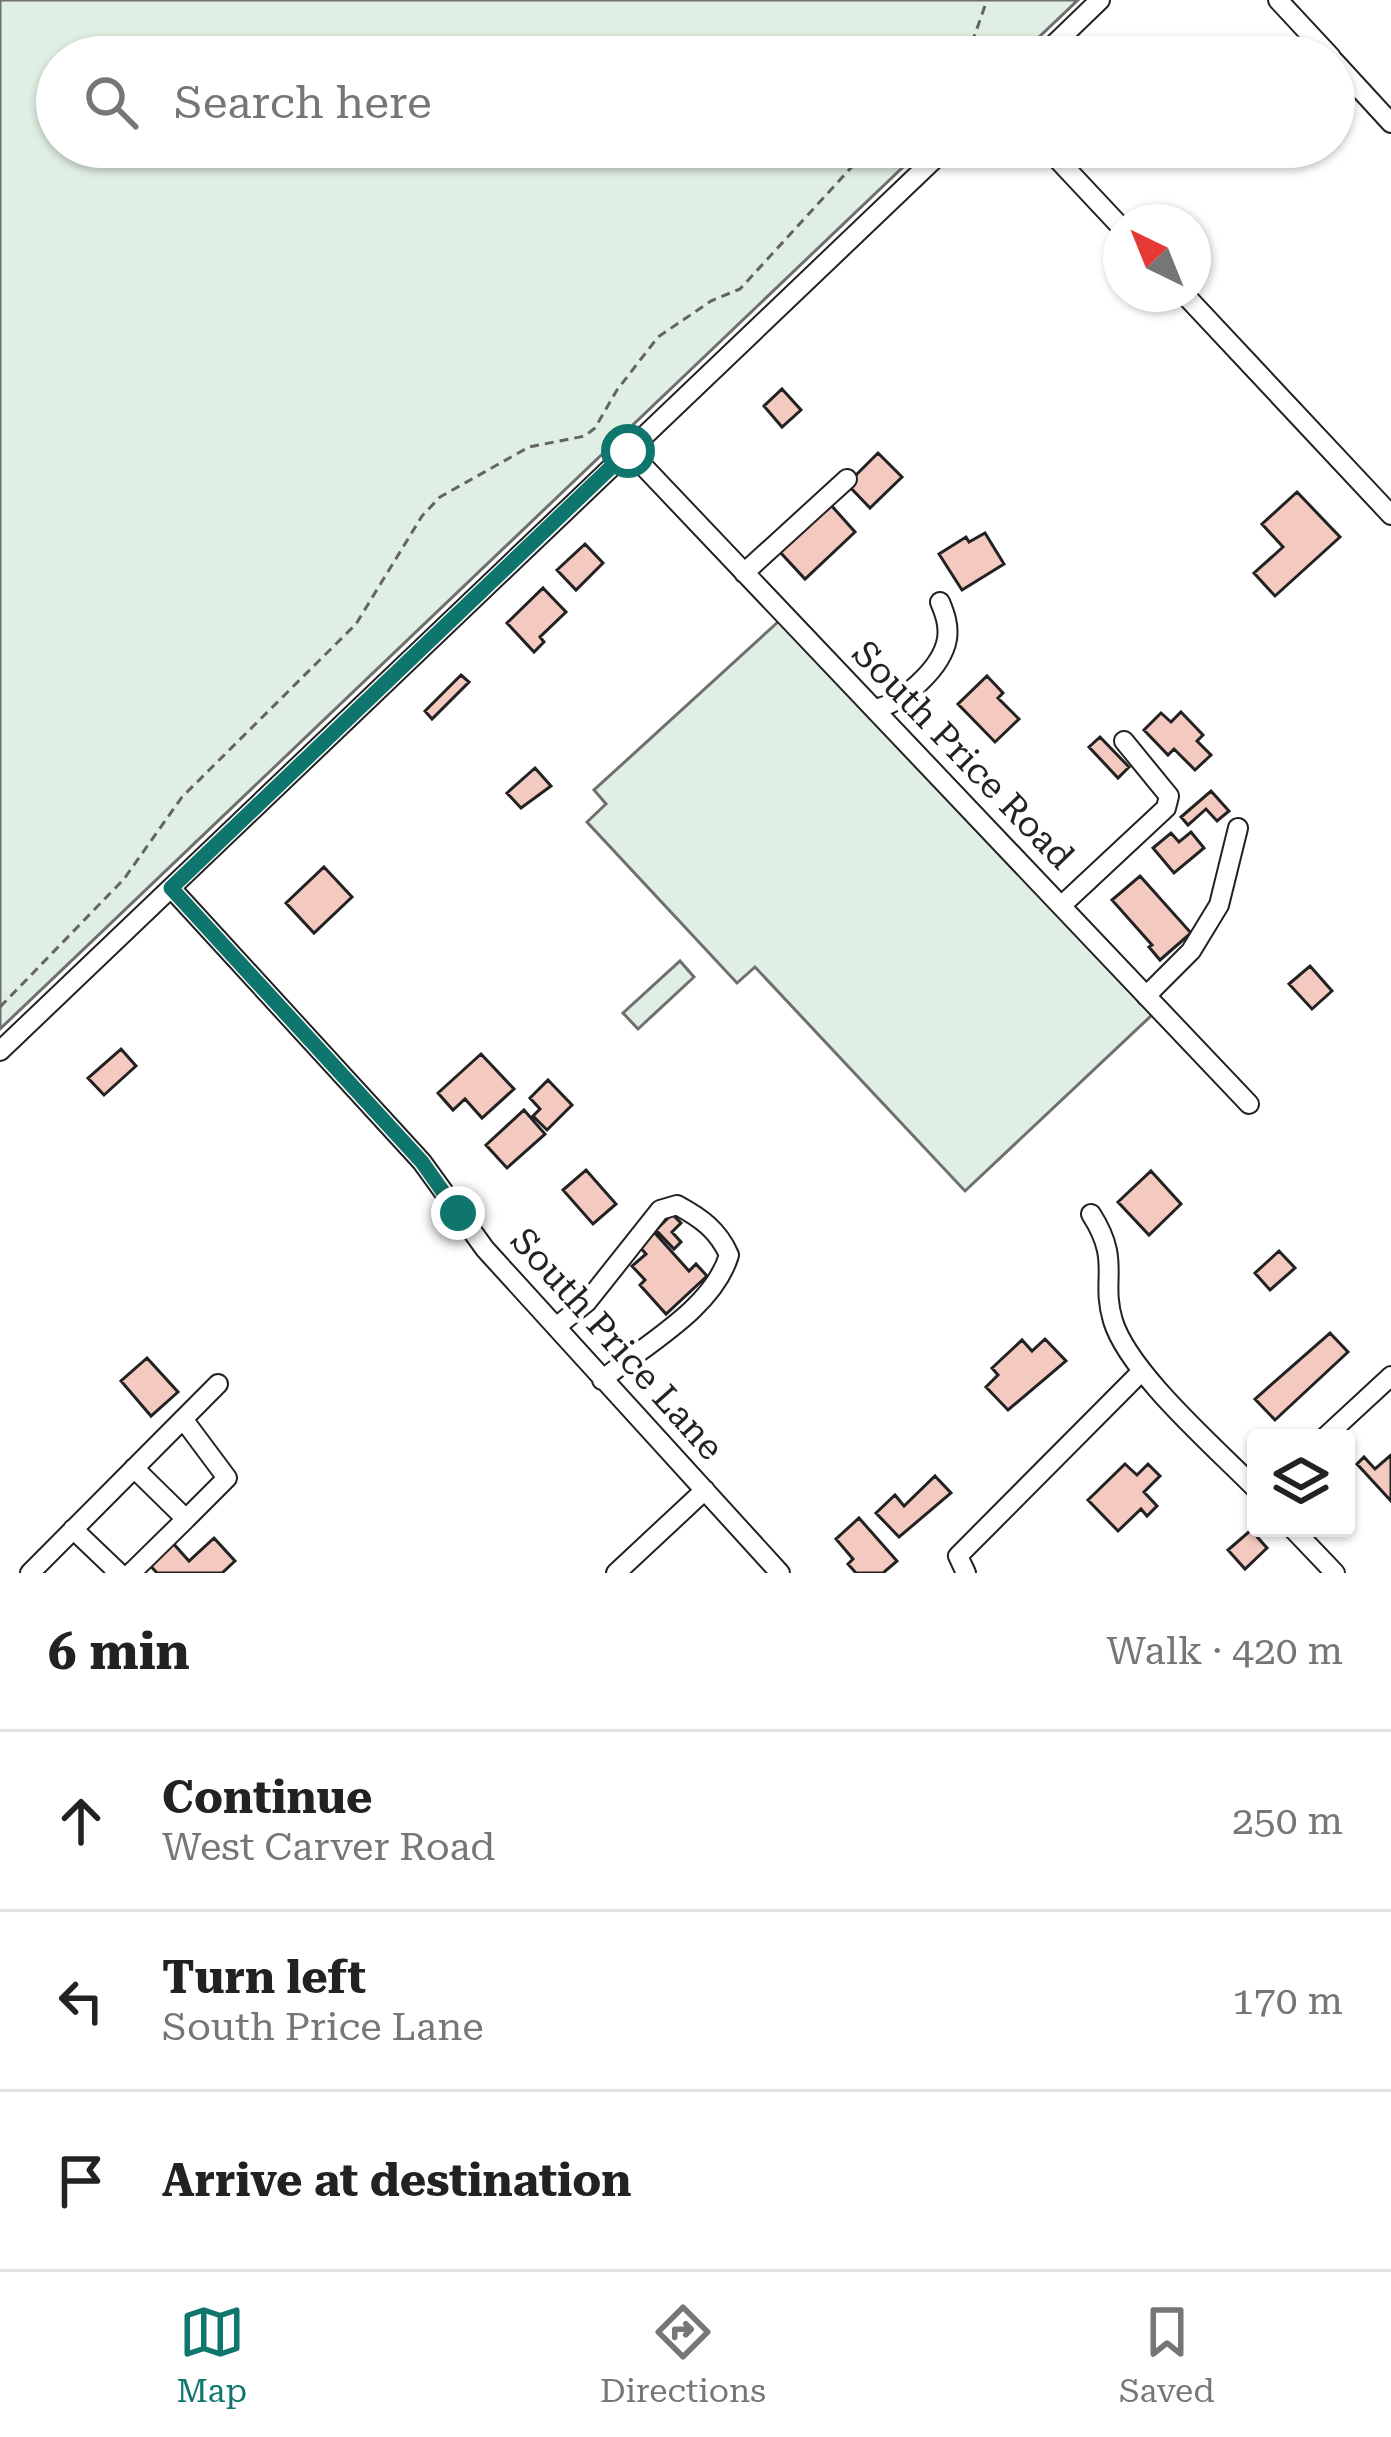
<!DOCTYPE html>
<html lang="en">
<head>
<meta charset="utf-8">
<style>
  body { margin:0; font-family:"Roboto Serif",serif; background:#f2f2f2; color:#222 }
  .controls { position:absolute; right:36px; bottom:36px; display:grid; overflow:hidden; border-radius:12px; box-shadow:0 3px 9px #0004 }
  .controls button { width:108px; height:108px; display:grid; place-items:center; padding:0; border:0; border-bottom:3px solid #e0e0e0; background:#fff; color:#222; font:60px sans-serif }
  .compass { position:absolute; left:1103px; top:204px; width:108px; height:108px; border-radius:50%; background:#fff; box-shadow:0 3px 9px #0004; rotate:317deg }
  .stop { position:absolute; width:36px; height:36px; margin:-27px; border:9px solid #0f766e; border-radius:50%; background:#fff }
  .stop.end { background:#0f766e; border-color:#fff; box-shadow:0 3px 12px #0008 }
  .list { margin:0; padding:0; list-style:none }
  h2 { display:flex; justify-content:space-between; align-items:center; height:156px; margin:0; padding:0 48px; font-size:51px }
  h2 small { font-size:39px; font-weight:400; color:#767676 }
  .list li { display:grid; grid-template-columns:78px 1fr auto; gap:36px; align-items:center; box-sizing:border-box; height:180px; padding:0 48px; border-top:3px solid #e0e0e0 }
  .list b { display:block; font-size:45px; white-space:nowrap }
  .list p { margin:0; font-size:39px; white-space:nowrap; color:#767676 }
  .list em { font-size:39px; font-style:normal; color:#767676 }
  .icon { flex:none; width:66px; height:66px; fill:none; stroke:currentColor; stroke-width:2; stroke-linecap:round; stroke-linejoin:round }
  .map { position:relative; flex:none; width:1391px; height:1573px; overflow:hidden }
  .search { position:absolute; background:#fff; box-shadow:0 3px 9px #0004; left:36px; right:36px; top:36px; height:132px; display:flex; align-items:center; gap:30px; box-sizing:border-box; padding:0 42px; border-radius:66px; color:#767676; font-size:45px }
  .sheet { height:696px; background:#fff }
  nav { display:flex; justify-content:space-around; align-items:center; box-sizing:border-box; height:168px; border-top:3px solid #e0e0e0; background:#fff; font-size:33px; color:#767676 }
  nav a { display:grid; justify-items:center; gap:6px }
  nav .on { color:#0f766e }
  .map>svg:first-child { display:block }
</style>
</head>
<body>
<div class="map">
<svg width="1391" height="1573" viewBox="0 0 1391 1573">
  <rect width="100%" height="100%" fill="#fff"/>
  <path fill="#e0efe3" stroke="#6f6f6f" stroke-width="3" d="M0 0H1078L1018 57H57V147H924L0 1029Z
    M779 621 1153 1014 965 1191 755 967 737 983 587 822 606 804 594 790Z
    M680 961 694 977 638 1029 623 1013Z"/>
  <path fill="#f3c9c0" stroke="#222" stroke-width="3" d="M782 389 801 410 782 427 764 406Z
    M878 453 902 477 870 508 847 484Z
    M1297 492 1340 537 1275 596 1254 573 1283 547 1262 524Z
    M830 504 855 532 805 579 780 552Z
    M985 533 1004 564 962 590 939 554 966 537 969 542Z
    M585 544 603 563 576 590 557 570Z
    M543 588 566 612 540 637 544 642 534 652 507 623Z
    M461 675 469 682 432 719 425 711Z
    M987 676 1003 693 998 698 1019 719 995 742 958 704Z
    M1181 712 1203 735 1197 741 1211 755 1195 770 1174 749 1168 755 1144 730 1161 713 1171 722Z
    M1100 737 1129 767 1118 778 1089 747Z
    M535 768 551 786 521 808 507 793Z
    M1211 791 1229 811 1217 821 1206 809 1188 825 1181 817Z
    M1191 832 1204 848 1174 873 1153 848 1171 833 1179 842Z
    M324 867 352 897 314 933 286 903Z
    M1140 876 1191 933 1160 960 1149 947 1152 945 1112 900Z
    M1310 966 1332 991 1312 1009 1289 984Z
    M121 1049 136 1066 104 1095 88 1078Z
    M481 1054 514 1089 482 1118 465 1099 453 1110 438 1093Z
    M548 1080 572 1105 547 1130 533 1116 540 1109 530 1098Z
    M524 1110 545 1134 507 1168 486 1145Z
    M586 1170 616 1204 593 1224 563 1190Z
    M1151 1171 1181 1204 1149 1235 1118 1202Z
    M672 1214 681 1223 672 1232 681 1242 674 1249 656 1230Z
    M654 1232 689 1271 696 1264 707 1276 666 1314 640 1285 645 1280 632 1266 646 1254 639 1246Z
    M1279 1251 1295 1268 1270 1290 1255 1273Z
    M1330 1333 1348 1352 1275 1420 1255 1399Z
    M1045 1339 1066 1361 1008 1410 986 1387 998 1375 992 1368 1022 1340 1032 1351Z
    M147 1358 178 1392 151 1416 121 1381Z
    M1391 1455V1501L1357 1464 1364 1457 1375 1469Z
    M1125 1464 1137 1475 1148 1464 1160 1476 1144 1492 1157 1506 1147 1516 1141 1509 1118 1531 1088 1500Z
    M935 1476 951 1493 899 1537 876 1513 895 1495 904 1506Z
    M859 1518 897 1561 883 1573H856L848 1564 853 1559 836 1539Z
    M1251 1530 1267 1548 1245 1569 1228 1550Z
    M214 1538 235 1561 222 1573H157L148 1563 171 1541 189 1561Z"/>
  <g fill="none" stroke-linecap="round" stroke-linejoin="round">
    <defs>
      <path id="minor" d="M1278 0 1331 57
        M1041 57 1100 0
        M1334 61 1391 123
        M1046 147 1121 227
        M1184 294 1391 515
        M629 451 1249 1104
        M744 573 847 479
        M874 709C902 704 942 668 947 639 949 625 945 614 940 602
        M171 888 422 1162 485 1249 780 1573
        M1061 906 1166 808 1169 796 1124 741
        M1146 996 1191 951 1219 905 1238 828
        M0 1051 947 147
        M1091 1214C1122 1262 1100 1278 1113 1321 1129 1373 1216 1448 1256 1489
        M556 1327 587 1302 660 1210 677 1205C701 1218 718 1230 729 1255 713 1309 644 1345 602 1380
        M183 1419 227 1478 186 1519
        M1324 1438 1391 1376
        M1292 1528 1335 1573
        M73 1529 119 1573
        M30 1573 218 1384
        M131 1573 186 1519 134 1468
        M616 1573 705 1490
        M966 1573 958 1556 1142 1371"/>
    </defs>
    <use href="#minor" stroke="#222" stroke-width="22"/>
    <path stroke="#646464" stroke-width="3" stroke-dasharray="9 6" stroke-linecap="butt" d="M967 57 987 0
      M0 1007 124 879 182 797 356 624 422 516 440 497 529 447 585 436 595 428 617 390 658 337 711 301 740 289 870 147"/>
    <use href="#minor" stroke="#fff" stroke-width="18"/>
  </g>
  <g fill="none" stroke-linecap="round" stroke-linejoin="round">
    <path stroke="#0f766e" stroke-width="15" d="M458 1213 422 1162 171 888 628 451"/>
  </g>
  <g text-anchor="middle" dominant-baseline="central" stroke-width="9" stroke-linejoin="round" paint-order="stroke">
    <g font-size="36" fill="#222" stroke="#fff">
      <text transform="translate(963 755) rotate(46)">South Price Road</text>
      <text transform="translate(617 1344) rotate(48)">South Price Lane</text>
    </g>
  </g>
</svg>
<div class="controls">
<button><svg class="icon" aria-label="layers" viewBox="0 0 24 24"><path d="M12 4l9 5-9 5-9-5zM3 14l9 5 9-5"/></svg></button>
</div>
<svg class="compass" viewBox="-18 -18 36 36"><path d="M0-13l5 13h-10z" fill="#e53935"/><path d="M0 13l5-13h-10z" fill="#767676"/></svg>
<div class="stop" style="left:628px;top:451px"></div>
<div class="stop end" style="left:458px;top:1213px"></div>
<div class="search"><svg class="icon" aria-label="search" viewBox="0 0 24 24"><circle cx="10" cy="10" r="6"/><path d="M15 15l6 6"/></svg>Search here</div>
</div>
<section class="sheet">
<h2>6 min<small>Walk · 420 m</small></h2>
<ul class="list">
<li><svg class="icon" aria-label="ahead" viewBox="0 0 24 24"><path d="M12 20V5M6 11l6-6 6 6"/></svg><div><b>Continue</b><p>West Carver Road</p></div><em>250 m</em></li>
<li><svg class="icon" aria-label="left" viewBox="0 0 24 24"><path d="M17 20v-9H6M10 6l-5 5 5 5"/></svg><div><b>Turn left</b><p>South Price Lane</p></div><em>170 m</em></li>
<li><svg class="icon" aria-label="arrive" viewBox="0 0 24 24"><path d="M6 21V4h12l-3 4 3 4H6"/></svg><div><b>Arrive at destination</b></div></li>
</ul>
</section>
<nav>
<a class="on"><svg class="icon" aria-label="map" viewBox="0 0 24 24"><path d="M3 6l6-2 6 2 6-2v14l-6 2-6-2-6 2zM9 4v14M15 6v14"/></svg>Map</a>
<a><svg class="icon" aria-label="directions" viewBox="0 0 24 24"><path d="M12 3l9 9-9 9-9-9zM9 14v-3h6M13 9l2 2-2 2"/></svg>Directions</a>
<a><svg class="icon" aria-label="saved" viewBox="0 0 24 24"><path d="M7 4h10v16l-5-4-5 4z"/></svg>Saved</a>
</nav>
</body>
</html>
